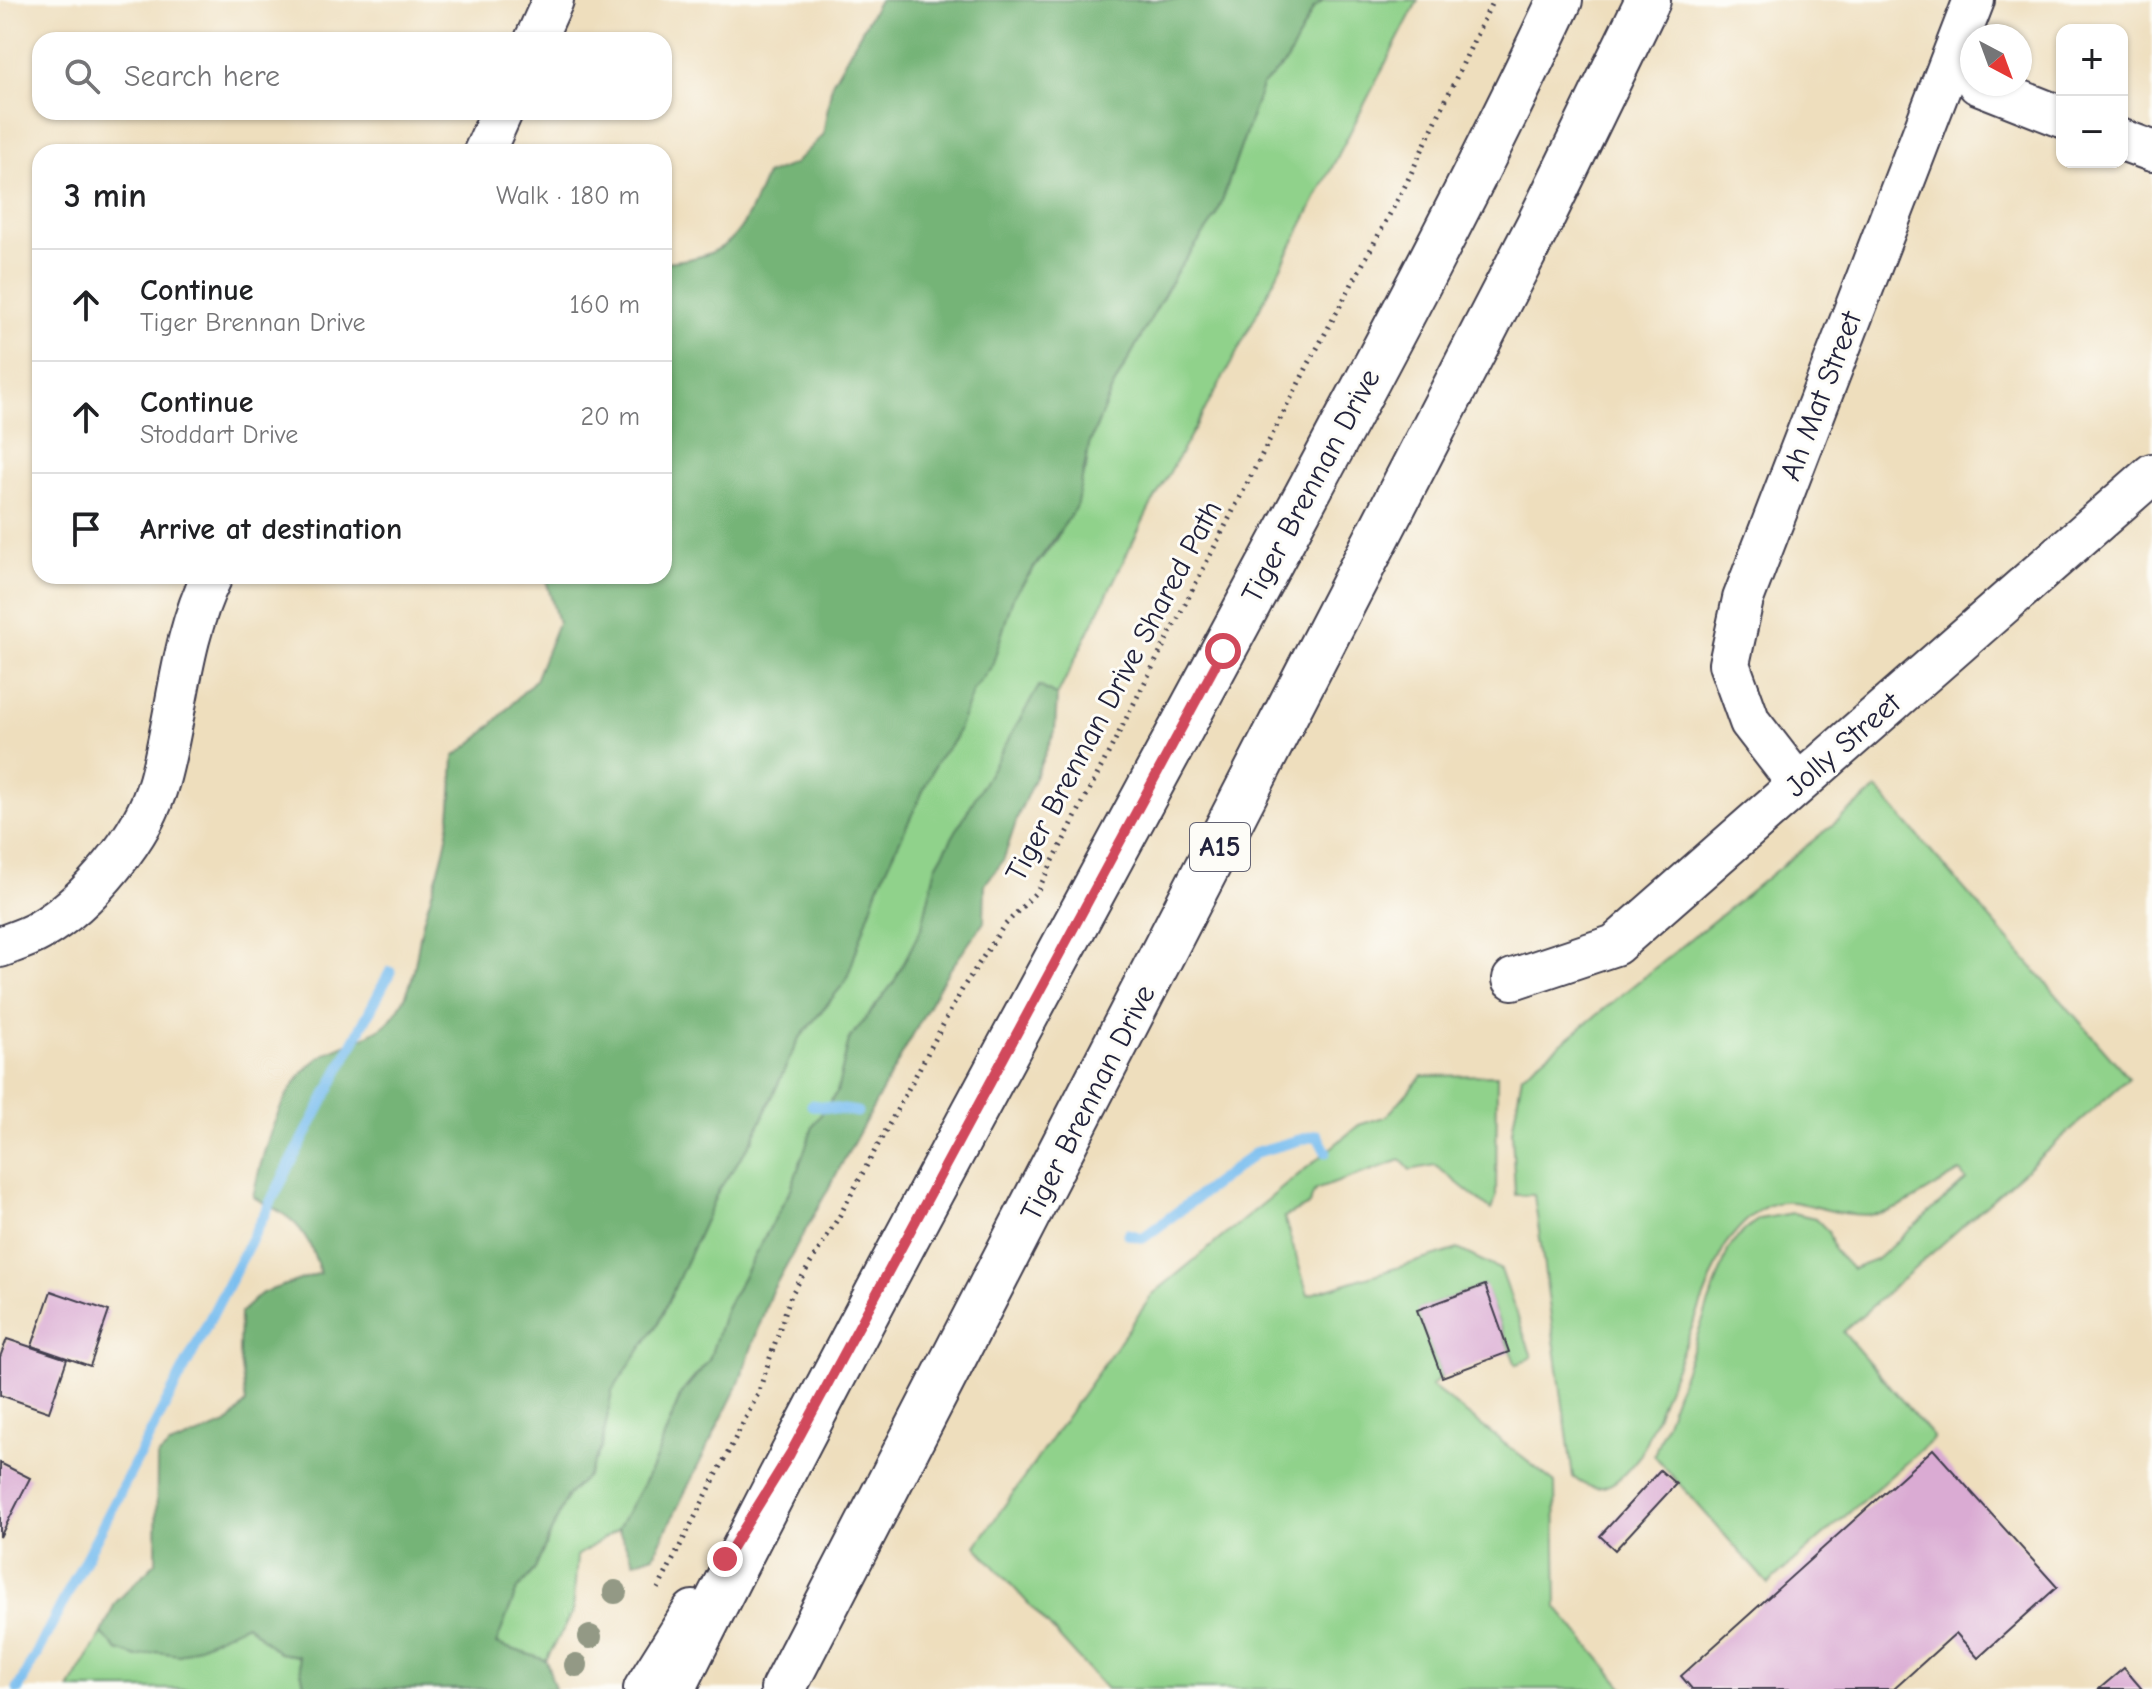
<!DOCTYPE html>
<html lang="en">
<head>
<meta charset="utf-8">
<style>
  body { margin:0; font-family:"Comic Neue",sans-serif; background:#f2f2f2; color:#202124 }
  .controls { position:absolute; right:24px; top:24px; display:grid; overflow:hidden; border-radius:16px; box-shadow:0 2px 6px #0004 }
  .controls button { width:72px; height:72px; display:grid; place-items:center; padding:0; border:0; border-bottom:2px solid #e0e0e0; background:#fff; color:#202124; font:40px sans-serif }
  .compass { position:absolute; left:1960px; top:24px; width:72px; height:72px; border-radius:50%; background:#fff; box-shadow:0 2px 6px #0004; rotate:139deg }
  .stop { position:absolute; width:24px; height:24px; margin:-18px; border:6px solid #d1495b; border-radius:50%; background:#fff }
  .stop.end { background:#d1495b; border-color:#fff; box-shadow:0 2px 8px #0008 }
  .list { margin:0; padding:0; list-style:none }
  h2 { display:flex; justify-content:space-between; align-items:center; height:104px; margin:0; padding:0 32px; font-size:34px }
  h2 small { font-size:26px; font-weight:400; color:#757577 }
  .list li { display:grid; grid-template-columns:52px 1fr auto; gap:24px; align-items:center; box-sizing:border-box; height:112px; padding:0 32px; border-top:2px solid #e0e0e0 }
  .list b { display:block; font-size:30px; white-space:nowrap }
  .list p { margin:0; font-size:26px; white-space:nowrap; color:#757577 }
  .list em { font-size:26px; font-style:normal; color:#757577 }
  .icon { flex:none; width:44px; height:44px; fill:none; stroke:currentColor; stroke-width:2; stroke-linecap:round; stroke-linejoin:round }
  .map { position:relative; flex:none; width:2152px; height:1689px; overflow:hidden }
  .search { position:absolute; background:#fff; box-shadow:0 2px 6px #0004; left:32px; top:32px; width:640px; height:88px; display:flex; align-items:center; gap:20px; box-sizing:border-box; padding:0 28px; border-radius:24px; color:#757577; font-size:30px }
  .panel { position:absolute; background:#fff; box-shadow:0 2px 6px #0004; left:32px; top:144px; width:640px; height:440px; border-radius:24px }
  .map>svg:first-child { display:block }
</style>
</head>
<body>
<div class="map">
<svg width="2152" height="1689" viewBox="0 0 2152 1689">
  <rect width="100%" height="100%" fill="#fdfcf7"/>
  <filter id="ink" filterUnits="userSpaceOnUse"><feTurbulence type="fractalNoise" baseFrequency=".0125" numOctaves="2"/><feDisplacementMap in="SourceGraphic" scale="16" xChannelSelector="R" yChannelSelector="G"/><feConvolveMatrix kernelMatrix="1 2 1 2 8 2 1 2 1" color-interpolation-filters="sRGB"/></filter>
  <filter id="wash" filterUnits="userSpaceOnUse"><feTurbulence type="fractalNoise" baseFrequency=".006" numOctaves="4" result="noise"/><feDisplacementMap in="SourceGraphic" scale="32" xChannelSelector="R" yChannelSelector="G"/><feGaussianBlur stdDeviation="1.8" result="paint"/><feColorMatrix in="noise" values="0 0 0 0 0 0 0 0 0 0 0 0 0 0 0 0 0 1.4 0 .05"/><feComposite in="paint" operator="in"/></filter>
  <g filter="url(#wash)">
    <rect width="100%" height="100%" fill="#eedebd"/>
    <path fill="#90d28b" stroke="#597a63" stroke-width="2" d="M1323 0H1418L1233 360 1149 509 1057 696 1040 686 936 866 922 927 894 982 849 1040 837 1092 814 1124 791 1189 726 1308 709 1360 681 1393 653 1466 618 1529 577 1556 573 1612 546 1660 496 1644 517 1590 535 1569 567 1496 588 1475 602 1446 612 1391 659 1322 718 1191 752 1141 798 1040 846 981 878 887 938 758 954 740 973 690 992 666 1013 597 1057 538 1086 469 1089 445 1111 391 1176 273 1217 215 1262 86 1287 61 1313 9Z
      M1877 789 2129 1078 1843 1332 1934 1438 1768 1584 1654 1455 1729 1248 1744 1230 1759 1219 1793 1213 1815 1218 1828 1231 1834 1250 1852 1269 1876 1260 1966 1180 1960 1172C1939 1183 1899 1212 1878 1214 1805 1222 1785 1165 1725 1245L1641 1454C1621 1479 1603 1502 1573 1477L1534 1195H1515L1512 1131 1522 1075Z
      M1497 1075 1496 1198 1491 1210 1435 1165 1410 1170 1401 1160 1315 1190 1309 1205 1284 1217 1308 1295 1458 1249 1501 1270 1532 1357 1516 1365 1484 1285 1418 1310 1442 1377 1431 1386 1555 1483 1557 1608 1625 1689H1106L976 1546 1153 1294 1359 1125 1387 1116 1422 1076Z
      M246 1624 279 1653 298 1656 305 1689H69L102 1633 117 1650 137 1657 157 1652 180 1655Z"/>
    <path fill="#74b477" stroke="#4b6b59" stroke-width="2" d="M879 0H1323L1313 9 1287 61 1262 86 1217 215 1176 273 1111 391 1089 445 1076 508 1013 597 992 666 973 690 954 740 938 759 878 887 846 981 798 1040 752 1141 718 1191 659 1322 612 1391 602 1446 588 1475 567 1496 535 1569 517 1590 496 1644 546 1660 555 1689H305L298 1656 279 1653 246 1624 180 1655 157 1652 137 1657 117 1650 102 1633 115 1603 156 1562 157 1457 169 1446 227 1424 246 1403 239 1353 240 1313 262 1293 320 1273C307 1227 294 1218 253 1197 263 1150 281 1080 325 1054 341 1045 379 1034 390 1020 418 987 414 956 424 918 433 887 445 857 449 824 452 802 453 779 454 757L481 736 535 680 558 623 545 576H664V262C734 257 741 234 766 175L794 164 823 135 832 83Z
      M1039 686 1057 696 1055 731 1019 813 1003 861 985 884 984 922 944 978 771 1293 739 1383 654 1555 634 1562 618 1529 653 1466 682 1393 709 1360 726 1308 791 1189 814 1124 837 1092 849 1040 894 982 922 927 936 866Z"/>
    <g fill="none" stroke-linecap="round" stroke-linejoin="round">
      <path stroke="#78bdef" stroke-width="11" d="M812 1105 857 1112
        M1128 1234 1143 1238 1257 1152 1317 1135 1326 1152
        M18 1689 390 972"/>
    </g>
    <g id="blocks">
      <path fill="#daabd3" d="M1485 1285 1509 1352 1442 1377 1417 1310Z
        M51 1291 109 1311 90 1366 32 1346Z
        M7 1339 67 1359 49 1412 0 1395V1357Z
        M1933 1449 2057 1587 1978 1658 1956 1633 1894 1689H1692L1681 1676Z
        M0 1463 30 1478 0 1537Z
        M1660 1470 1676 1484 1615 1550 1600 1536Z
        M2124 1668 2142 1689H2099Z"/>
    </g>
  </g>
  <g filter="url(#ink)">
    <use href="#blocks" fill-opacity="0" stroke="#413e4e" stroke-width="2"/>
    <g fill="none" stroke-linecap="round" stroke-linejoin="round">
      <defs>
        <path id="minor" d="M535 40 553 0
          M1978 84 2062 117
          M2122 140 2152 151
          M484 152 502 112
          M1798 784 1750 722 1729 664 1743 599 1974 0
          M0 947C13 942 27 938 39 931 88 903 144 836 159 781 178 713 180 640 212 576
          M1513 979 1615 945 2152 474
          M644 1689 693 1611"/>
        <path id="major" d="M673 1689C864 1306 1073 932 1275 554 1373 371 1472 188 1560 0
          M783 1689 1540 222 1648 0"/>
      </defs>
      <use href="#minor" stroke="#413e4e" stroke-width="44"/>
      <use href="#major" stroke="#413e4e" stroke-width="48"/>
      <path stroke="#413e4e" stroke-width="5" stroke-dasharray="2 6" stroke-linecap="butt" d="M658 1589 758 1394 791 1295 840 1215 964 986 1003 927 1038 890 1307 367 1406 184 1493 0"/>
      <use href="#minor" stroke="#fff" stroke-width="40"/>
      <use href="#major" stroke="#fff" stroke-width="44"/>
    </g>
    <g fill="#939985">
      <circle cx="615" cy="1592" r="12"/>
      <circle cx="590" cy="1637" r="12"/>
      <circle cx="576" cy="1665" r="12"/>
    </g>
  </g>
  <g fill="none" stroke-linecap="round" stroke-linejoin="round" filter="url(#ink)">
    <path stroke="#d1495b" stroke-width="10" d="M725 1559 790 1454 1223 651"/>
  </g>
  <g text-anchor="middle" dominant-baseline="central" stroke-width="6" stroke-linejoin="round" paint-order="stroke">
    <rect fill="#fdfcf7" stroke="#646373" stroke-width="2" x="1190" y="823" width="60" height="48" rx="6"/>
    <g font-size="28" font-weight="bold" fill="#22223b">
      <text x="1220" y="847">A15</text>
    </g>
    <g font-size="30" fill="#22223b" stroke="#fdfcf7">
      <text transform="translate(1821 396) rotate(-69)">Ah Mat Street</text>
      <text transform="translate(1311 486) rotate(-62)">Tiger Brennan Drive</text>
      <text transform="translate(1114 691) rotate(-62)">Tiger Brennan Drive Shared Path</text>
      <text transform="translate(1843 745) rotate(-41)">Jolly Street</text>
      <text transform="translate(1088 1103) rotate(-63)">Tiger Brennan Drive</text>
    </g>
  </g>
</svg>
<div class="controls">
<button>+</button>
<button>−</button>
</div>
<svg class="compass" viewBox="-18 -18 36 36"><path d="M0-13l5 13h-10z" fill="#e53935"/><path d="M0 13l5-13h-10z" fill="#757577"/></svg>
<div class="stop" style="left:1223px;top:651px"></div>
<div class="stop end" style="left:725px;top:1559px"></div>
<div class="search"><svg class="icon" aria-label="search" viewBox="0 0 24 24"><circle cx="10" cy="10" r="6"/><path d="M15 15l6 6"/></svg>Search here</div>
<section class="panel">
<h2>3 min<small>Walk · 180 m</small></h2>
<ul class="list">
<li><svg class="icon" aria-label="ahead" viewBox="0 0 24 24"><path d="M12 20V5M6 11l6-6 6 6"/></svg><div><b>Continue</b><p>Tiger Brennan Drive</p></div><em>160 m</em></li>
<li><svg class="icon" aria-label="ahead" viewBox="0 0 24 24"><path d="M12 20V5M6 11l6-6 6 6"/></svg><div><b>Continue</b><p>Stoddart Drive</p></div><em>20 m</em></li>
<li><svg class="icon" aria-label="arrive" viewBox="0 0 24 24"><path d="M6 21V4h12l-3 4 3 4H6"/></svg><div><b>Arrive at destination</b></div></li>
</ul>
</section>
</div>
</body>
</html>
